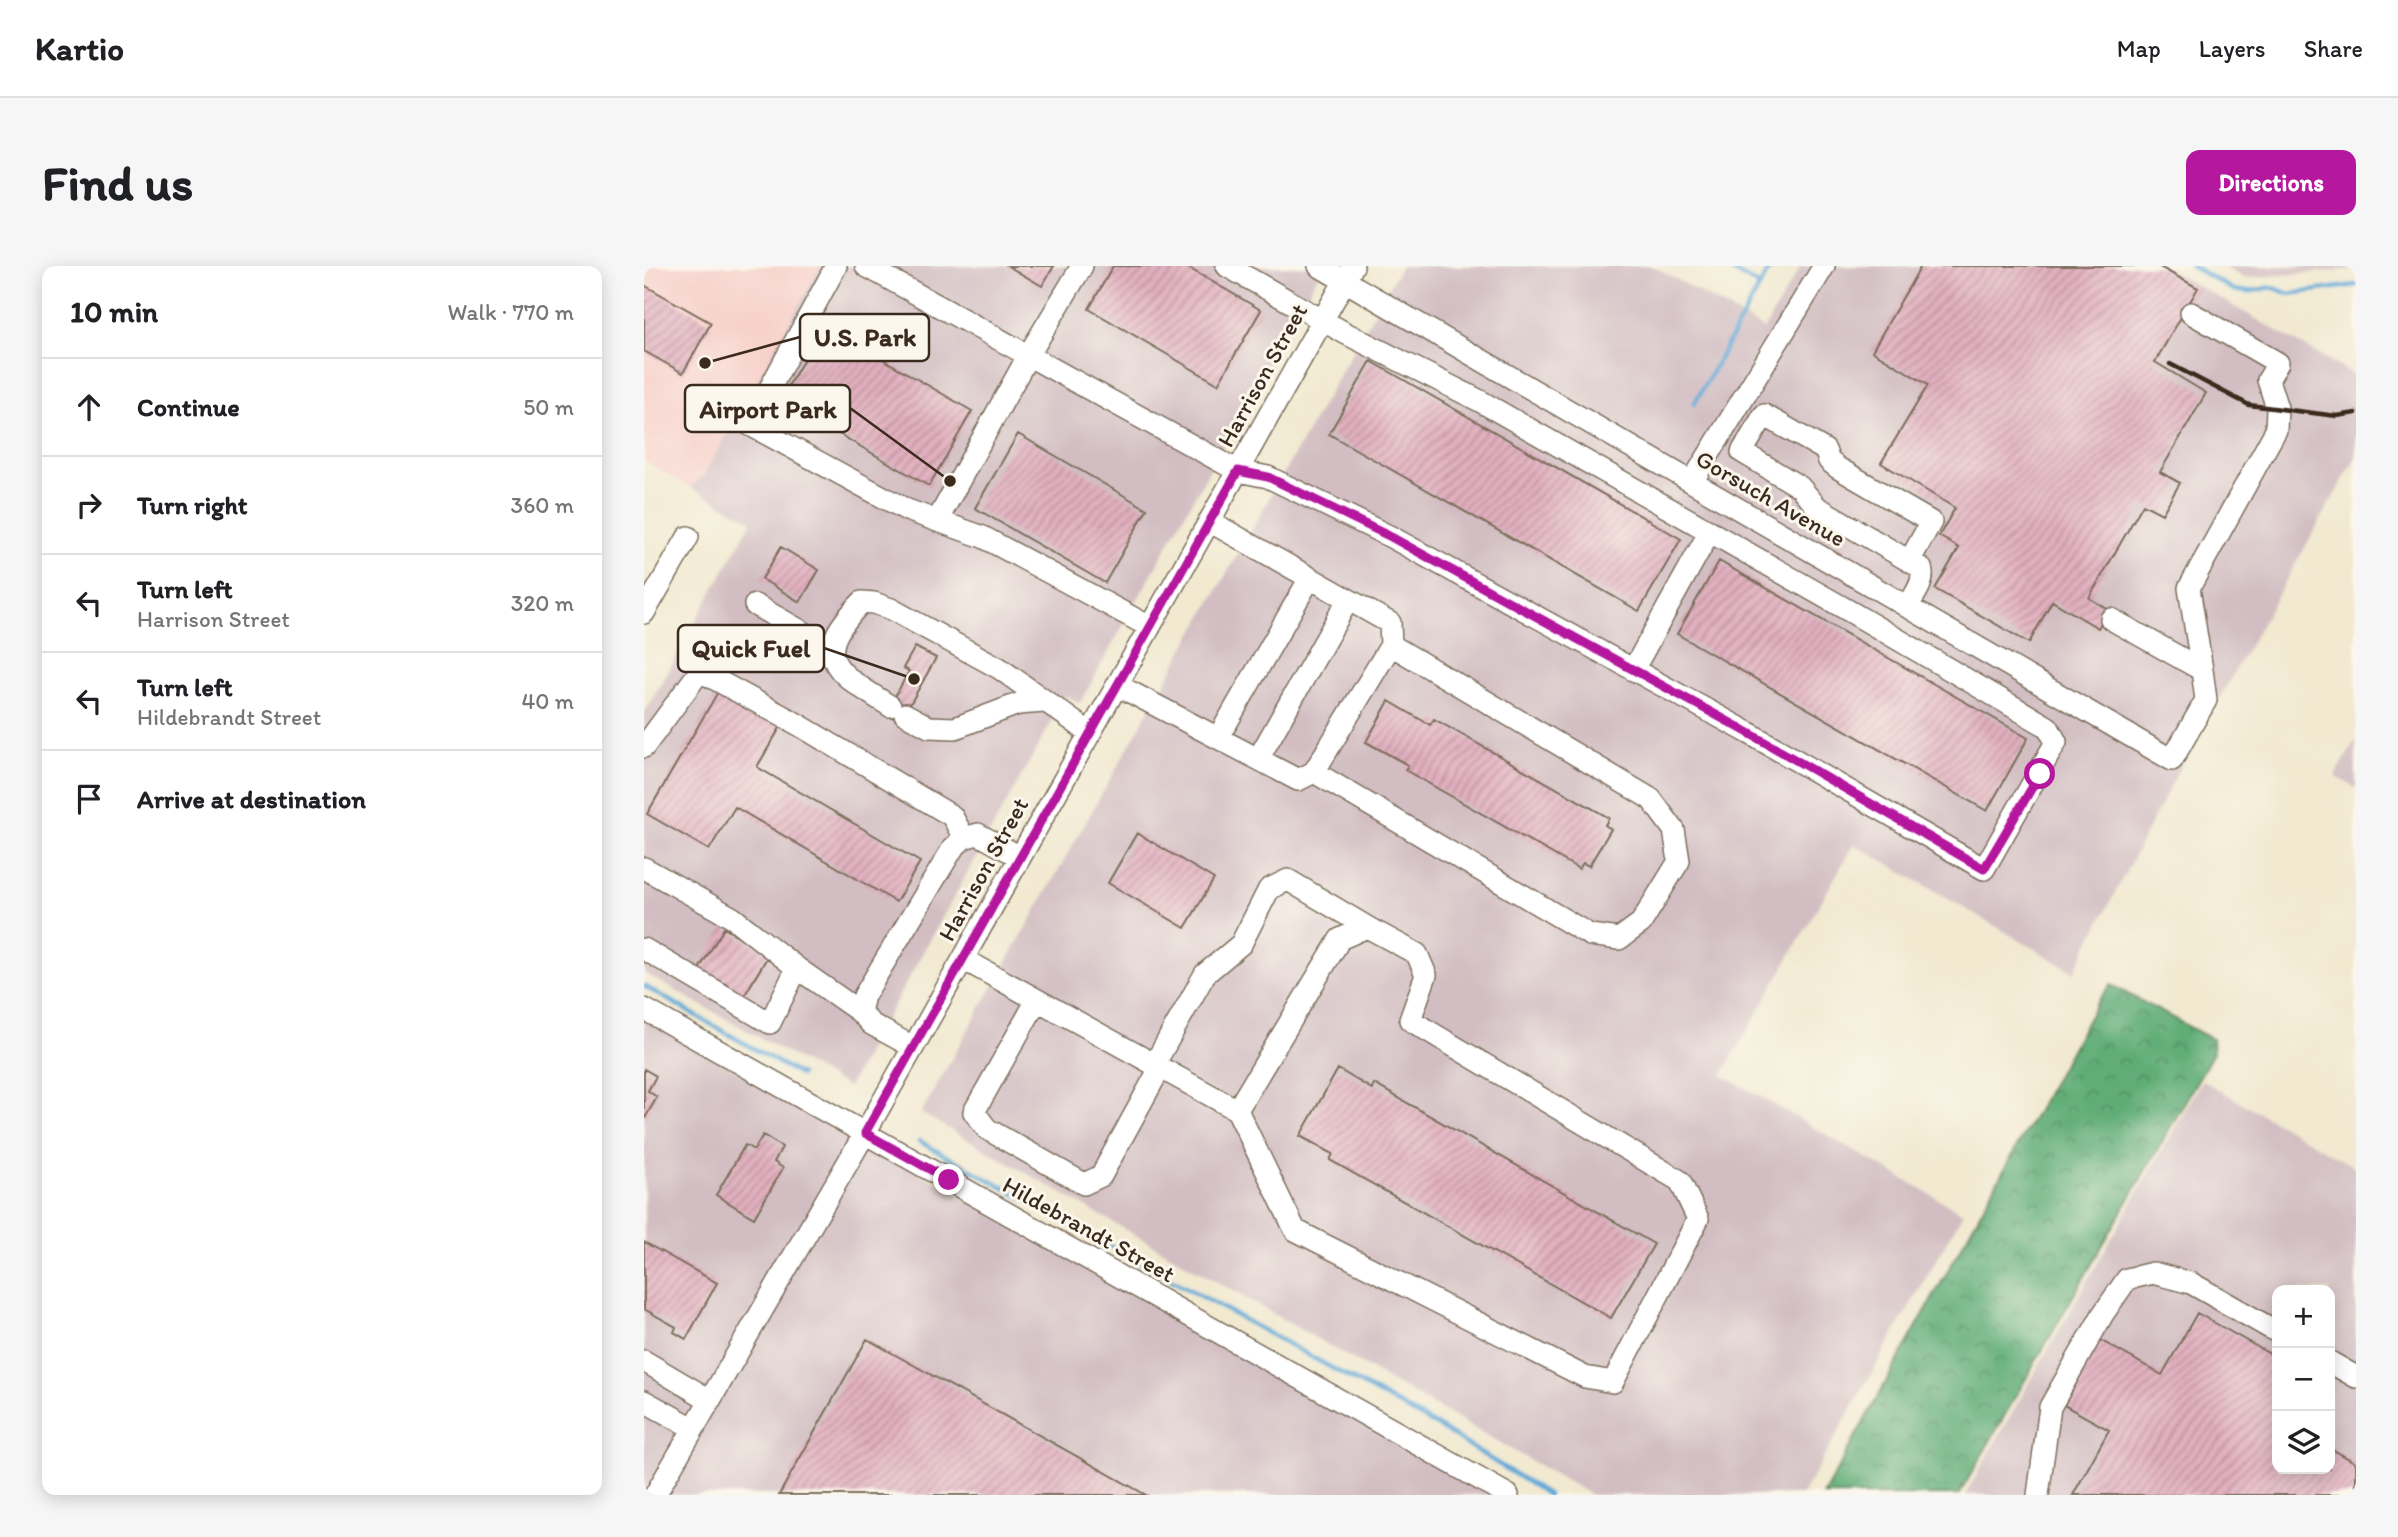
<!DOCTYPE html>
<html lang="en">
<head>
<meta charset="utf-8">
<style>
  body { margin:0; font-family:Itim,sans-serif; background:#f6f6f6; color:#202124 }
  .controls { position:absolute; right:21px; bottom:21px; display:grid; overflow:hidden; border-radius:14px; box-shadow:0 4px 18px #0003 }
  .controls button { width:63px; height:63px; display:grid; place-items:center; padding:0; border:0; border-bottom:2px solid #e0e0e0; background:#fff; color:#202124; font:35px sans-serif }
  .stop { position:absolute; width:21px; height:21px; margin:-16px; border:5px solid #b5179e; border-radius:50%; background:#fff }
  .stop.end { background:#b5179e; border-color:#fff; box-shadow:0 2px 7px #0008 }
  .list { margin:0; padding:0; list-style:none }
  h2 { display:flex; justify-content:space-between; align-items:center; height:91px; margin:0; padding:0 28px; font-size:30px }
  h2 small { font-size:23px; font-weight:400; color:#757577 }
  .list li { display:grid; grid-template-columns:46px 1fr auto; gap:21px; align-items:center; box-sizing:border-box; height:98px; padding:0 28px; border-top:2px solid #e0e0e0 }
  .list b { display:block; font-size:26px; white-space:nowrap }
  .list p { margin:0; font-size:23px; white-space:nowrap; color:#757577 }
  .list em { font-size:23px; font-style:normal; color:#757577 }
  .icon { flex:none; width:38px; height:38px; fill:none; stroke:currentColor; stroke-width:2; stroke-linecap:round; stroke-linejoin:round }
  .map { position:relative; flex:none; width:1712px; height:1229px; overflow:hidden; border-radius:14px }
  header { display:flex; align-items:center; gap:42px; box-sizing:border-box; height:98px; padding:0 35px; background:#fff; border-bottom:2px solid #e0e0e0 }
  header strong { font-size:33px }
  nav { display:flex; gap:38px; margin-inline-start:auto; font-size:24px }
  .intro { display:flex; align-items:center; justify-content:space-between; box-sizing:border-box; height:168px; padding:0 42px }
  h1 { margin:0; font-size:49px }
  .button { padding:18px 32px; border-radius:14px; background:#b5179e; color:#fff; font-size:24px; font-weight:700 }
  main { display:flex; gap:42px; padding:0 42px }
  aside { flex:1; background:#fff; border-radius:14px; box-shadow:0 4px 18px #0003 }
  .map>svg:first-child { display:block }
</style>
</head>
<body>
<header>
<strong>Kartio</strong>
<nav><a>Map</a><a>Layers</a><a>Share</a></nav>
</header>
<div class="intro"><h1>Find us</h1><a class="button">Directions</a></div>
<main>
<aside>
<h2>10 min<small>Walk · 770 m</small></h2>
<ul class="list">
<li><svg class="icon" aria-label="ahead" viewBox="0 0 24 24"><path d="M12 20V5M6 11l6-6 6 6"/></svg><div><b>Continue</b></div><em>50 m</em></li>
<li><svg class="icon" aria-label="right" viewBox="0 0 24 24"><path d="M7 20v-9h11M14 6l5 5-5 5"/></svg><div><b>Turn right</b></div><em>360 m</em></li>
<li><svg class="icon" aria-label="left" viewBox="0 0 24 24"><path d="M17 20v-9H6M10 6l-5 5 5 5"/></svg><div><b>Turn left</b><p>Harrison Street</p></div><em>320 m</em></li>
<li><svg class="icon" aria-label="left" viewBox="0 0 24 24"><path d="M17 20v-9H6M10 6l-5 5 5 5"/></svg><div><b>Turn left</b><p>Hildebrandt Street</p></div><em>40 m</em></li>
<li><svg class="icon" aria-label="arrive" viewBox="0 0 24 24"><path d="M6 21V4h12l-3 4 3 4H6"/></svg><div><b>Arrive at destination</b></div></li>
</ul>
</aside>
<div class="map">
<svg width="1712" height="1229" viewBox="0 0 1712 1229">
  <defs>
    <pattern id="forest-crowns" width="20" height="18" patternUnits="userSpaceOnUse" patternTransform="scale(1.75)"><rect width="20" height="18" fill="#60ad77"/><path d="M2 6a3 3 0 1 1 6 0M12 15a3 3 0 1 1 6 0" fill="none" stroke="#508d61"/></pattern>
    <pattern id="building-hatch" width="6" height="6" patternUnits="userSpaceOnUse" patternTransform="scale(1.75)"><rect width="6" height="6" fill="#e2b0bf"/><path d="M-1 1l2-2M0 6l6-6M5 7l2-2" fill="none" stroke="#b88f9b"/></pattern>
  </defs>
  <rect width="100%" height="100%" fill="#fbf7ec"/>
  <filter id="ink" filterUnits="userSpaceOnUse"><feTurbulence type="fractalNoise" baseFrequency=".0143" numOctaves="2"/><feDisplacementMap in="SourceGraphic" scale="14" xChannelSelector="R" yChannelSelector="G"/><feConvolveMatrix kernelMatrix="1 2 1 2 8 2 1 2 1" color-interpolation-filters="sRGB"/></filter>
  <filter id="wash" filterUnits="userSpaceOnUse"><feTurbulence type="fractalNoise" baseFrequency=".00686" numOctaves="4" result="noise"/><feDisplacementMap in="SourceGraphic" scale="28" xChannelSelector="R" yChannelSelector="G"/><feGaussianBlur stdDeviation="1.57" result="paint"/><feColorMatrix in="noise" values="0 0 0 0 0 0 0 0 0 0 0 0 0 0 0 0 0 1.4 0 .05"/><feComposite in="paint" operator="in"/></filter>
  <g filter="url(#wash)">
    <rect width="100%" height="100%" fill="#f1e9d0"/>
    <path fill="#f7d0ca" d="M0 0H177L60 209 46 221 0 195Z"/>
    <path fill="#d2bec2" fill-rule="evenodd" d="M177 0H679L436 437 422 430 204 821 0 707V448L108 255 46 221 60 209Z
      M757 0H1009L1120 63 1157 0H1519L1712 110V191L1533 507 1430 706 1210 578 1078 809 1319 947 1158 1229H947L277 847Z
      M1579 0H1712V3L1600 12Z
      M1712 474V522L1691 510Z
      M0 752 847 1229H0Z
      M1558 814 1712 902V1229H1321ZM1633 1024H1686V1203H1633Z"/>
    <path fill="url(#forest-crowns)" stroke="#4e6c4a" stroke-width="2" d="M1467 719 1568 773 1569 787 1315 1229H1179L1454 735Z"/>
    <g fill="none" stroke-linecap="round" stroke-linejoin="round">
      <path stroke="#61a9d8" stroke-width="4.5" d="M1080 0 1116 20
        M1547 0 1590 24 1603 26 1628 21 1645 28 1712 19
        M1050 138 1127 0
        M0 720 156 809
        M275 875 795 1161 904 1229"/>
    </g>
    <g id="blocks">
      <path fill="url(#building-hatch)" d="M364 0H410L398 20Z
        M469 0H541L617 44 574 118 445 43Z
        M1277 0H1514L1554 22 1511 96 1562 127 1516 206 1536 217 1518 248 1499 238 1445 332 1465 344 1454 362 1408 335 1385 377 1291 323 1315 282 1295 270 1311 242 1237 197 1284 119 1228 85Z
        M0 19 67 57 39 107 0 85Z
        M180 59 328 145 285 220 136 134Z
        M727 95 1037 273 995 345 685 168Z
        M374 168 503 243 461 317 331 242Z
        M137 281 175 304 156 336 118 313Z
        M1075 295 1384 472 1343 545 1033 368Z
        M271 381 292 392 256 456 242 447 265 405 259 402Z
        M75 424 137 460 113 501 276 596 252 636 91 541 65 584 3 548Z
        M745 435 786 459 790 453 965 552 961 559 967 563 945 600 939 597 935 603 761 504 764 499 722 476Z
        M493 567 570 613 541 662 464 617Z
        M80 662 125 688 96 737 51 710Z
        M0 803 12 810 4 825 13 831 0 854Z
        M694 803 728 823 730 818 1010 978 967 1052 686 894 689 888 656 870Z
        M119 869 138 881 130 896 139 902 110 952 72 929 101 879 110 884Z
        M0 976 73 1017 42 1073 30 1066 32 1061 0 1043Z
        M1553 1047 1633 1092V1203H1686V1182L1712 1197V1229H1429L1465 1164 1420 1139 1456 1074 1518 1109Z
        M223 1073 502 1229H135Z"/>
    </g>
  </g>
  <g filter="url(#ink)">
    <use href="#blocks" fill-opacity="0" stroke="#7b6d5c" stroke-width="2"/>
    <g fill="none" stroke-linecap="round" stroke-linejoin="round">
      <defs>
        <path id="minor" d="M192 0 106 159 263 244 339 271 506 361
          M222 0 594 205 624 211 747 271 1105 467 1340 603 1412 476 1404 461 1207 346 836 135 701 67 583 0
          M675 0 1528 494 1562 434 1558 404 1467 353
          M1547 47 1634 97 1624 114 1633 142 1632 164 1545 322 1558 404
          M1048 216 1180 0
          M293 255 384 90 438 0
          M111 339 187 382
          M1263 341C1270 330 1282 315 1277 302L1173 241 1156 221 1098 186 1120 149 1181 184 1185 195 1194 202 1287 256 1266 294
          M0 347 44 271
          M989 404 1066 265
          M473 419 654 514 670 506 747 379 746 357 565 255
          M246 440C192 406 163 392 218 336L230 337 247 343 355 402 446 467
          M261 448 285 461 311 462 374 438 400 436
          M574 472 666 312
          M0 481 56 405 155 459 308 550 320 572
          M614 493 704 334
          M670 506 946 669 975 673 997 657 1035 595 1030 564 1007 533 747 379
          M0 602 89 652 153 702
          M0 683 126 757 153 702 216 746
          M319 693 593 844 651 964 941 1111 969 1116 1054 953 1036 915 766 754 782 709 773 688 723 661 696 673 593 844
          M393 734 330 846 343 863 440 918 457 910 516 802
          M0 743 864 1229
          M269 781 227 758 216 746 220 730 309 582 320 572 334 568 376 591
          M510 799 561 708 597 678 625 623 644 614 723 661
          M0 1095 66 1134
          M1686 1096 1712 1111
          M0 1135 49 1162
          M11 1229 221 867 709 0
          M1394 1229 1406 1141 1459 1048 1483 1013 1509 1007 1547 1017 1633 1066"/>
      </defs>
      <use href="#minor" stroke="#7b6d5c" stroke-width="24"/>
      <use href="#minor" stroke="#fff" stroke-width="21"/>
      <path stroke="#3b2a1e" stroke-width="4.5" d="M1526 98 1605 139 1693 150 1712 147"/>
    </g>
  </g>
  <g fill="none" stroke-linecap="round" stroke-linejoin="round" filter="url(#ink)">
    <path stroke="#b5179e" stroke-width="9" d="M305 914 221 867 594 205 624 211 747 271 1105 467 1340 603 1396 508"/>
  </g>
  <g text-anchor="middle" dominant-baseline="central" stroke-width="6" stroke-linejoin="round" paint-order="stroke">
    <g font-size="24" fill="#3b2a1e" stroke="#fbf7ec">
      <text transform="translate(618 109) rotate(-61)">Harrison Street</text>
      <text transform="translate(1127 232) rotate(30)">Gorsuch Avenue</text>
      <text transform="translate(339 603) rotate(-61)">Harrison Street</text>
      <text transform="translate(445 963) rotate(29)">Hildebrandt Street</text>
    </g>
  </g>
  <path fill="none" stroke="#3b2a1e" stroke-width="2.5" d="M61 97L156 71M306 215L206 142M270 413L180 382"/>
  <g fill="#3b2a1e" stroke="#fbf7ec" stroke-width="2.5">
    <circle cx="61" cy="97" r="7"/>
    <circle cx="306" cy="215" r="7"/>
    <circle cx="270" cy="413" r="7"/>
  </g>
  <g fill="#fbf7ec" stroke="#3b2a1e" stroke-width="2.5">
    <rect x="156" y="48" width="129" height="47" rx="7"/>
    <rect x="41" y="119" width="165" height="47" rx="7"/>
    <rect x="34" y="359" width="146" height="47" rx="7"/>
  </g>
  <g font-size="26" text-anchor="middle" font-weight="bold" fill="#3b2a1e">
    <text x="221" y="80">U.S. Park</text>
    <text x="124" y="152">Airport Park</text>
    <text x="107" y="391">Quick Fuel</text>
  </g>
</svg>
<div class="controls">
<button>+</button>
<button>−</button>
<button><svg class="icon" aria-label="layers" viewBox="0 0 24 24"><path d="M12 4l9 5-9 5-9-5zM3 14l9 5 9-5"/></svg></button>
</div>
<div class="stop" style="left:1396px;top:508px"></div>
<div class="stop end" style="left:305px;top:914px"></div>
</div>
</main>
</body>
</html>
